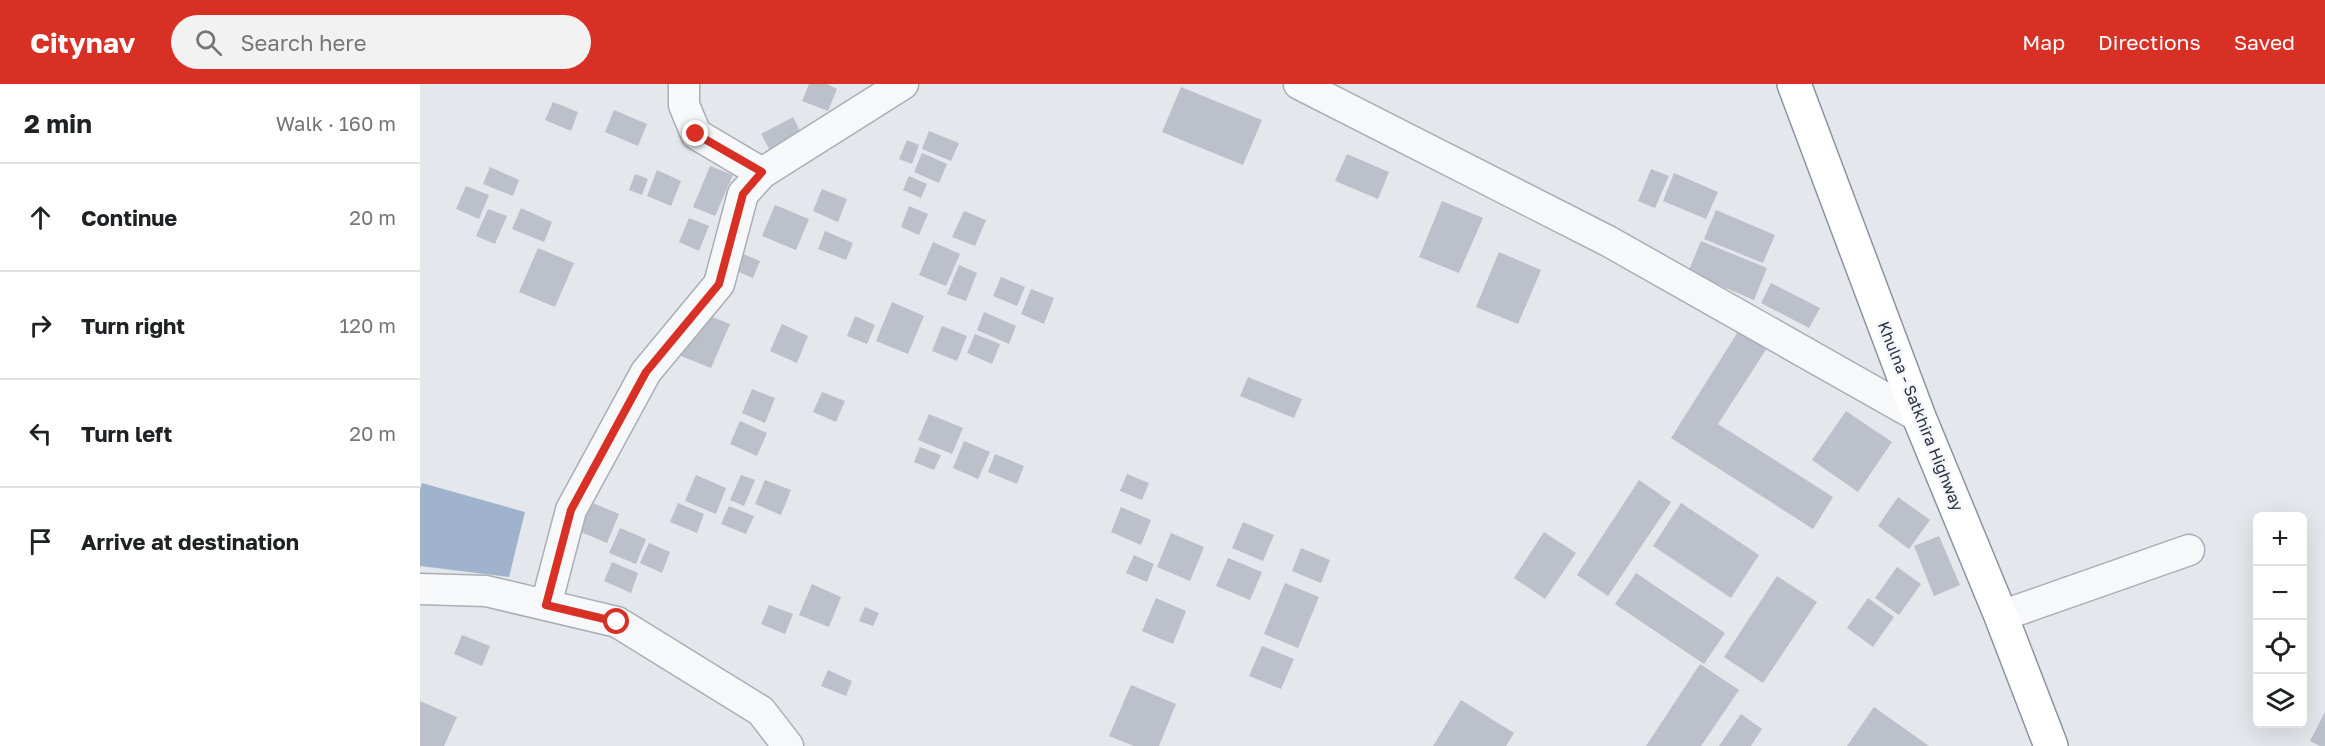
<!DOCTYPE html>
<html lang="en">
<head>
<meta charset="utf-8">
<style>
  body { margin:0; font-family:"Golos Text",sans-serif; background:#f2f2f2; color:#202124 }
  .controls { position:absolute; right:18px; bottom:18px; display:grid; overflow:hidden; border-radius:9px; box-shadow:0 6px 24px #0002 }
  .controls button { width:54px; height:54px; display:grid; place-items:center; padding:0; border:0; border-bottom:2px solid #e0e0e0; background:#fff; color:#202124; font:30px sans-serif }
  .stop { position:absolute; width:18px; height:18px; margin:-14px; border:4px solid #d93025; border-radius:50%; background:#fff }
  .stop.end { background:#d93025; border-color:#fff; box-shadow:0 2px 6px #0008 }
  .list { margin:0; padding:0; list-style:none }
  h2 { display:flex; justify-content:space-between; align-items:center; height:78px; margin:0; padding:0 24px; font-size:26px }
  h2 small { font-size:20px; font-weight:400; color:#757577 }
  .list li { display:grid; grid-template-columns:39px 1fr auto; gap:18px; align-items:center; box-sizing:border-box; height:108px; padding:0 24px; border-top:2px solid #e0e0e0 }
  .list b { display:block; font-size:22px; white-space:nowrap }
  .list em { font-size:20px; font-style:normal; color:#757577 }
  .icon { flex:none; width:33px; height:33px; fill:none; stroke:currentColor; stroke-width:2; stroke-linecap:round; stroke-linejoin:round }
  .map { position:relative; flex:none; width:1905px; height:662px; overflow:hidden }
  header { display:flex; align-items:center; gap:36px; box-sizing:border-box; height:84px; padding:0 30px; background:#d93025; color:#fff }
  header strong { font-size:28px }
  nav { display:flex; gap:33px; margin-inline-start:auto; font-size:21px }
  .search { width:420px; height:54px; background:#f2f2f2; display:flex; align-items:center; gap:15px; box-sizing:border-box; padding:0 21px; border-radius:33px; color:#757577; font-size:22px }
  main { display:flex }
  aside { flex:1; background:#fff }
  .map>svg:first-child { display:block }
</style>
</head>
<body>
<header>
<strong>Citynav</strong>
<div class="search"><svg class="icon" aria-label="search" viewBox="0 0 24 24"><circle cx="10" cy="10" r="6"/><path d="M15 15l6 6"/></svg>Search here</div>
<nav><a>Map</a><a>Directions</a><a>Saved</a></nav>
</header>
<main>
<aside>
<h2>2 min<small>Walk · 160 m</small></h2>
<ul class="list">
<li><svg class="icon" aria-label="ahead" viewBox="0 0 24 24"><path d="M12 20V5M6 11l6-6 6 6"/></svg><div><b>Continue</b></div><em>20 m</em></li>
<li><svg class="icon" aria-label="right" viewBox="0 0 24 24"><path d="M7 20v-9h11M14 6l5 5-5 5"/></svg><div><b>Turn right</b></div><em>120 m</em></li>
<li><svg class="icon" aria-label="left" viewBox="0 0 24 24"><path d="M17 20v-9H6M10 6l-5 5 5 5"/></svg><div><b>Turn left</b></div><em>20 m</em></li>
<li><svg class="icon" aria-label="arrive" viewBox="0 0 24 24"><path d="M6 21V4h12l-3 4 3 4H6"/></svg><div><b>Arrive at destination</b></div></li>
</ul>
</aside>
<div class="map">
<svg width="1905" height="662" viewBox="0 0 1905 662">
  <rect width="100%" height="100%" fill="#e4e7ec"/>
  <path fill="#9fb4cc" d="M2 399 105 428 89 493 0 482V406Z"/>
  <path fill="#bbc0ca" d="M389 0H407L417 5 408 27 382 17Z
    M761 3 842 36 823 81 742 48Z
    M133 18 158 28 151 47 125 36Z
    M194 26 227 40 218 62 185 48Z
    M373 33 383 53 352 70 341 50Z
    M509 47 539 59 531 77 502 65Z
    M487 56 499 61 492 80 479 75Z
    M502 69 527 80 519 99 494 88Z
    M927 70 969 88 958 115 915 97Z
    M290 82 313 91 295 132 273 123Z
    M70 83 99 96 93 112 63 100Z
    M1231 85 1249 92 1235 124 1218 117Z
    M237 86 261 97 251 122 227 112Z
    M1254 89 1298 108 1286 135 1243 117Z
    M215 90 228 95 222 111 209 106Z
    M489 92 507 100 501 114 483 106Z
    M46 102 69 111 59 135 36 125Z
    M402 105 427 115 418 138 393 127Z
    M1022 117 1063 134 1039 189 999 173Z
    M355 121 389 135 376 166 342 152Z
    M489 122 508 130 499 151 481 143Z
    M101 124 132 138 124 158 92 145Z
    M68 125 87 132 75 160 56 152Z
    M1296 126 1355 151 1343 179 1284 155Z
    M544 127 566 136 555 162 532 153Z
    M269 134 289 142 279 167 259 158Z
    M405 147 433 159 426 176 398 165Z
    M1281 157 1347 184 1334 216 1268 188Z
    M513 158 540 170 526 202 499 191Z
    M118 164 154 179 135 223 99 208Z
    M316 167 340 177 333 194 309 184Z
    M1079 168 1121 186 1098 240 1056 223Z
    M539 181 557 189 546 217 527 210Z
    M581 193 605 203 597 222 573 212Z
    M1351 199 1400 224 1389 244 1341 219Z
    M611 205 634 214 624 240 601 230Z
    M472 218 504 232 488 270 456 257Z
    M280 228 310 240 291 284 261 272Z
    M564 228 596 242 589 260 557 246Z
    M435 232 455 241 447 260 427 252Z
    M362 240 388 252 377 279 350 267Z
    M522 242 547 252 537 277 512 267Z
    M1321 243 1349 261 1298 340 1413 413 1393 445 1251 354Z
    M555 250 580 260 572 280 547 269Z
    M828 293 882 315 874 334 820 312Z
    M332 305 355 314 345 339 322 329Z
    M402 308 425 317 416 338 393 328Z
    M1426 327 1472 358 1438 408 1392 376Z
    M509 330 543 344 532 370 498 356Z
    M320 337 347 349 337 372 310 360Z
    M544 357 570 368 558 395 533 384Z
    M500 363 521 371 514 386 494 378Z
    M575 370 604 382 597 400 568 388Z
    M707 390 729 399 722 416 700 407Z
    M276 391 306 404 296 430 265 417Z
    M321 391 335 396 324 422 310 416Z
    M345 396 371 406 361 431 335 420Z
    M1219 396 1251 418 1188 512 1157 491Z
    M1478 413 1510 436 1489 465 1458 442Z
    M168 417 199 430 187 459 156 446Z
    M258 419 284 430 277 449 250 438Z
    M1261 419 1339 471 1311 514 1233 462Z
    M309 422 334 432 326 450 301 440Z
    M701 423 731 436 721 461 691 448Z
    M823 438 854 451 843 477 812 464Z
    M200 444 226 455 216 480 189 469Z
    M1124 448 1156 469 1125 515 1094 494Z
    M751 449 784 463 770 497 737 483Z
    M1519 452 1540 501 1514 512 1494 462Z
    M229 459 250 468 242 489 220 479Z
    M881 464 910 476 901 499 872 487Z
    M714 471 734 480 727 498 706 489Z
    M808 474 842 488 830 516 796 502Z
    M192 478 218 489 211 509 184 497Z
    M1477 483 1501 500 1479 531 1455 514Z
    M1216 489 1305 549 1284 580 1195 520Z
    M1357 492 1397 518 1343 599 1304 573Z
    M865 499 899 513 878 564 844 550Z
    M392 500 421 513 409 543 379 531Z
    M736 514 766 527 753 560 722 547Z
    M1448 514 1474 533 1453 563 1427 544Z
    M349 521 373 530 365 550 341 540Z
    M445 523 459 529 453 542 439 537Z
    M42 551 70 562 62 582 34 570Z
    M842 562 874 575 861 605 829 592Z
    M1280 580 1319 606 1281 662H1226Z
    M408 586 432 597 426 612 401 602Z
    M711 601 756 620 739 662H714L689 652Z
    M1041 616 1094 649 1086 662H1013Z
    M0 617 37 633 24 662H0Z
    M1454 623 1509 662H1427Z
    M1905 628V662H1900L1890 657Z
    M1321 630 1342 645 1331 662H1299Z"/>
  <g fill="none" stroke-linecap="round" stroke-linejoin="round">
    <defs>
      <path id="minor" d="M264 0V21L276 50 342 89
        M879 0 1188 157 1499 333
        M0 505 66 507 197 538 341 627 368 662
        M126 521 151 426 226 288 299 200 323 110 342 89 483 0
        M1581 532 1769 466"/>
      <path id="highway" d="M1374 0 1499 333 1581 532 1631 662"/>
    </defs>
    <use href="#minor" stroke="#a9aeb7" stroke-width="33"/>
    <use href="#highway" stroke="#8b94a3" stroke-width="36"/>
    <use href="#minor" stroke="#f7f8fa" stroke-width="30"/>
    <use href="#highway" stroke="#fff" stroke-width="33"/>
  </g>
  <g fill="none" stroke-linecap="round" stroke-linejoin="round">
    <path stroke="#d93025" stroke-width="8" d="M197 538 126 521 151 426 226 288 299 200 323 110 342 88 276 50"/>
  </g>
  <g text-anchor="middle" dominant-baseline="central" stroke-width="5" stroke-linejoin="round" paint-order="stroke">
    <g font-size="16" fill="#2b3445" stroke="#f4f6f9">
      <text transform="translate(1501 332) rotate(68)">Khulna - Satkhira Highway</text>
    </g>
  </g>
</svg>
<div class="controls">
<button>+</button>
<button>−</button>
<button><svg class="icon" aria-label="locate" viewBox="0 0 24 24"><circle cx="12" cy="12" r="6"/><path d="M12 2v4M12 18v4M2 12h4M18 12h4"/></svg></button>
<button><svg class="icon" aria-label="layers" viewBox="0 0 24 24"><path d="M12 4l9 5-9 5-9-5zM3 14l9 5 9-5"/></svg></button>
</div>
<div class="stop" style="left:197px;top:538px"></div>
<div class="stop end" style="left:276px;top:50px"></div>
</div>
</main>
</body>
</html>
